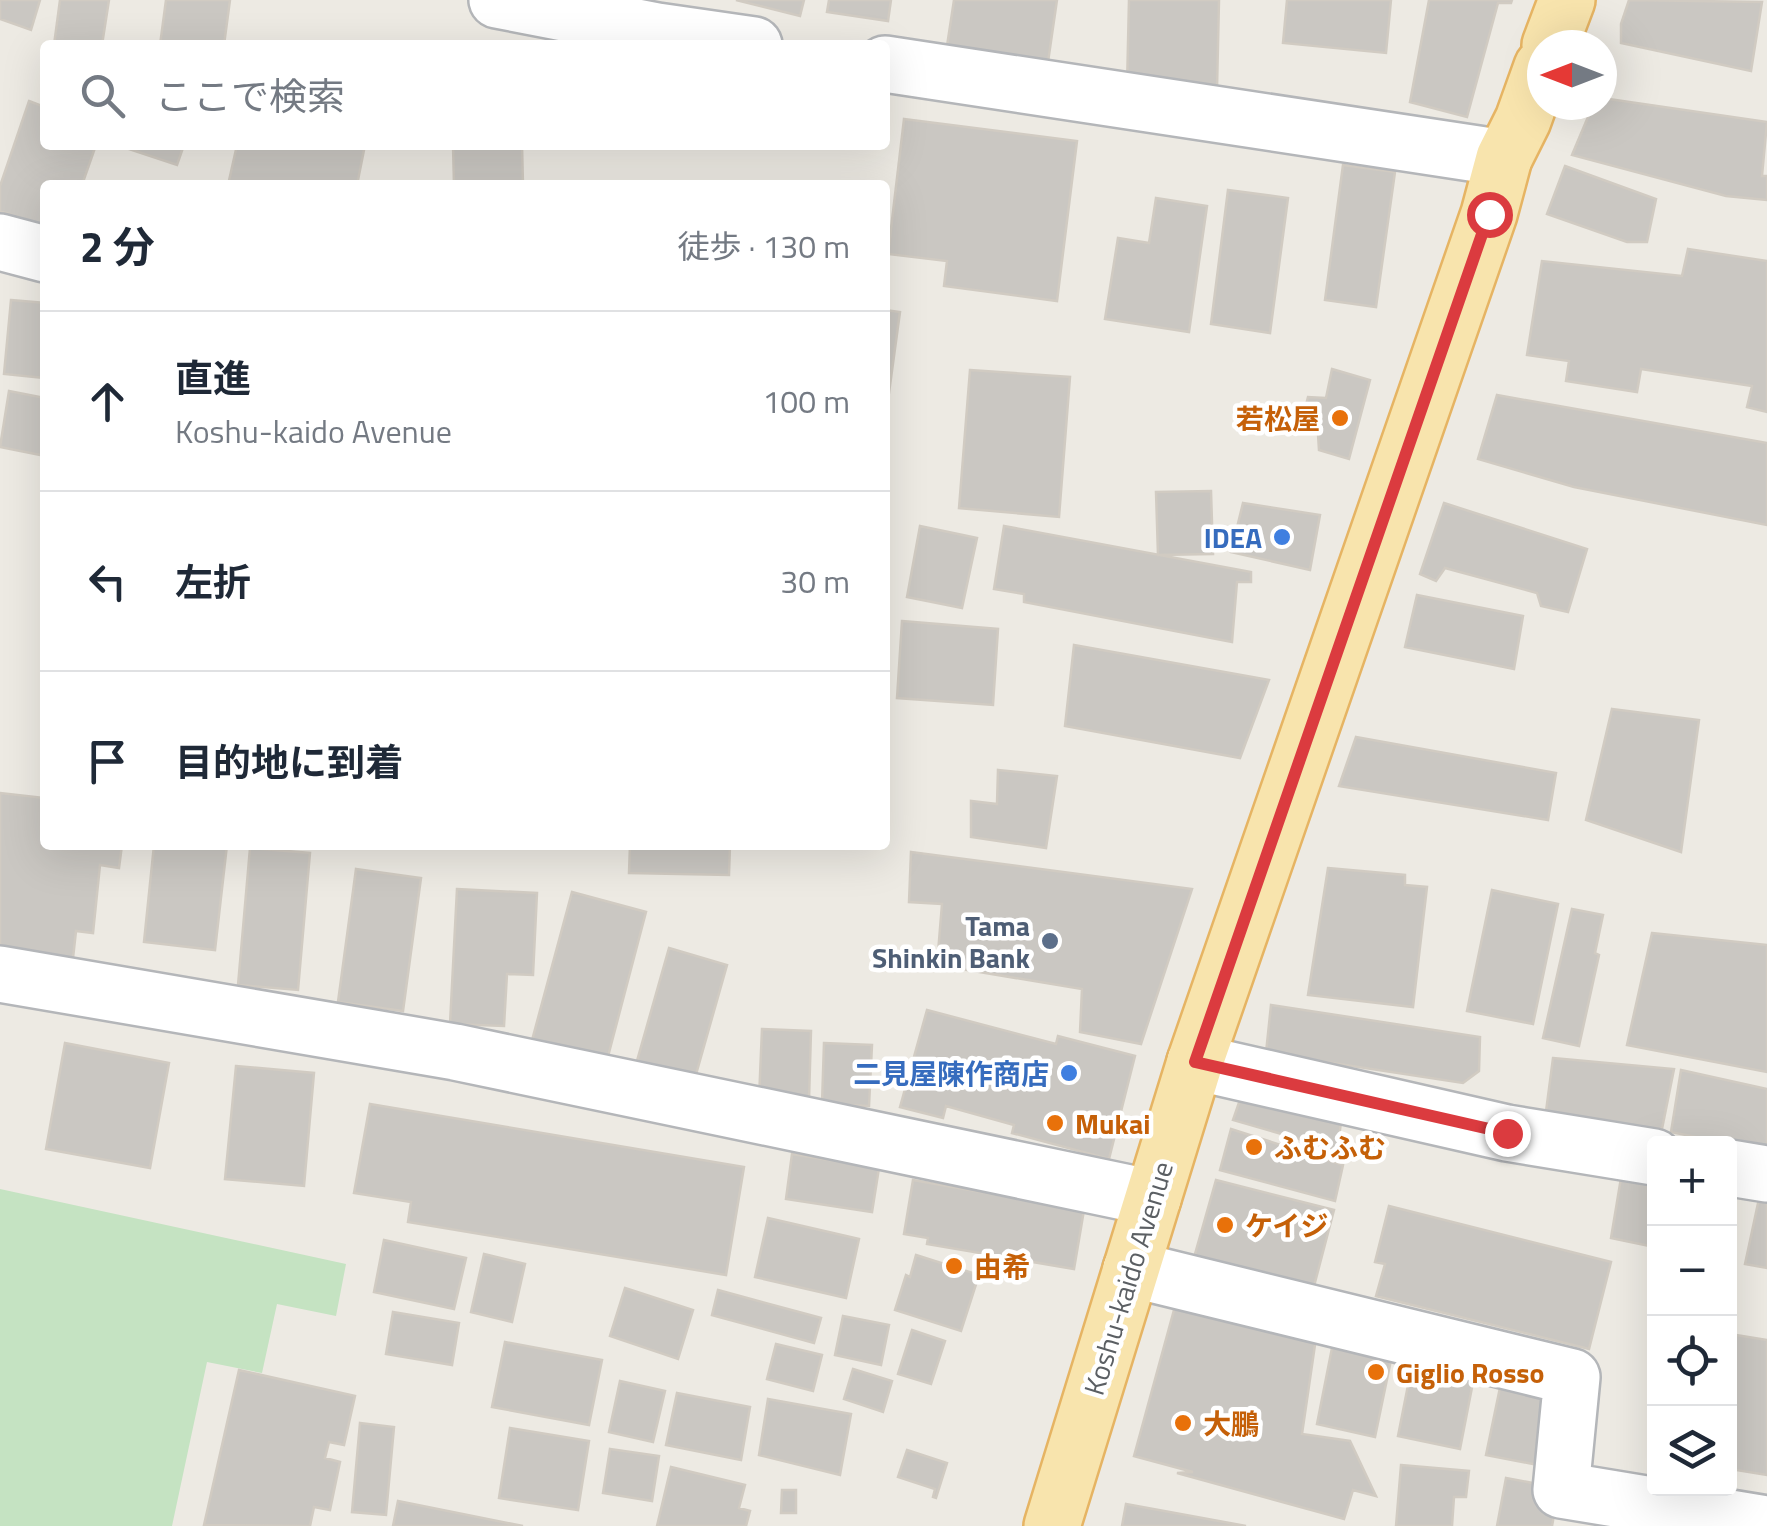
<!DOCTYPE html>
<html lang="ja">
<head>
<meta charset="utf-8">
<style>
  body { margin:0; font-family:"Titillium Web","Noto Sans JP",sans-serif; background:#f6f6f7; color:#1f2937 }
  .controls { position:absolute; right:30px; bottom:30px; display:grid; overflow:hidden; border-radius:10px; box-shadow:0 10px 40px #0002 }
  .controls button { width:90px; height:90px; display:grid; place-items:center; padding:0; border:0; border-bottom:2px solid #e0e1e3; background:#fff; color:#1f2937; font:50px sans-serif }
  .compass { position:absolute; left:1527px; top:30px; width:90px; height:90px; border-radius:50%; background:#fff; box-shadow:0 10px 40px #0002; rotate:270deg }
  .stop { position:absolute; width:30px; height:30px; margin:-22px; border:8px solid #db3b3f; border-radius:50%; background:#fff }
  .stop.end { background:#db3b3f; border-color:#fff; box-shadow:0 2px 10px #0008 }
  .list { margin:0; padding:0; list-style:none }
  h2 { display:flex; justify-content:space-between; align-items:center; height:130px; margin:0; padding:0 40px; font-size:42px }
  h2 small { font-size:32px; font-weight:400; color:#747a83 }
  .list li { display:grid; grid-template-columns:65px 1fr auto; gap:30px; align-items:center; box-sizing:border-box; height:180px; padding:0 40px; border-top:2px solid #e0e1e3 }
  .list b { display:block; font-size:38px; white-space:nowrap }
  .list p { margin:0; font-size:32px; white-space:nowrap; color:#747a83 }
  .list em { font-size:32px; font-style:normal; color:#747a83 }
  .icon { flex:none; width:55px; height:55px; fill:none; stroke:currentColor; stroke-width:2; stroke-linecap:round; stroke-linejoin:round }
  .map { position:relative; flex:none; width:1767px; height:1526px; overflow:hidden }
  .search { position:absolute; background:#fff; box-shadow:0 10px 40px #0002; left:40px; top:40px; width:850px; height:110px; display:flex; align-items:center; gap:25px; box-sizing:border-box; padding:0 35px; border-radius:10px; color:#747a83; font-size:38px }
  .panel { position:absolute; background:#fff; box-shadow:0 10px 40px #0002; left:40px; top:180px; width:850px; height:670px; border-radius:10px }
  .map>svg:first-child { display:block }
</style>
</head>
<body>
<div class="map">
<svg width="1767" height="1526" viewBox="0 0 1767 1526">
  <rect width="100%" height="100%" fill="#edeae3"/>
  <path fill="#c5e3c2" d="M0 1189 346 1264 336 1316 277 1304 262 1373 207 1362 172 1526H0Z"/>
  <path fill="#cac7c2" stroke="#d1cbc2" stroke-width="2.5" d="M0 0H40L31 30 0 19Z
    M60 0H109L102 45H54Z
    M166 0H230L224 45H160Z
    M736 0H804L800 16Z
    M829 0H891L888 21 827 12Z
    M954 0H1057L1048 62 947 46Z
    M1129 0H1219L1217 89 1127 87Z
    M1287 0H1391L1386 53 1283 43Z
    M1429 0H1512L1511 3H1498L1467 117 1410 102Z
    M1629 0 1762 2 1751 71 1621 43V24Z
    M1602 98 1767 122 1762 176H1767V200L1726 196 1572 155 1593 105H1602Z
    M29 101 45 107V145H96L82 185H45V226L0 211V186Z
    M904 119 1077 141 1057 301 944 286 947 261 888 254Z
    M117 145H184L177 165Z
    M237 145H365L357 185H228Z
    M453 145H522L523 185H454Z
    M1343 165 1395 172 1376 307 1325 300Z
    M1565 166 1656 199 1647 242H1627L1547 214Z
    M1228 190 1288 198 1270 333 1211 324Z
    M1156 198 1207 206 1189 332 1105 319 1118 238 1149 243Z
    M1688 249 1767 261V412L1747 407 1752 386 1641 369 1637 392 1566 381 1569 361 1527 355 1542 261 1682 276Z
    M11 300 45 303V378L4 374Z
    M885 310 900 312 885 422Z
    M1332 369 1370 380 1349 459 1319 450 1318 434 1299 433 1308 397 1326 398Z
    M970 370 1070 377 1059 517 959 508Z
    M9 391 45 398V456L0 447Z
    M1497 395 1767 443V525L1574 487 1478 459Z
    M1211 491 1213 554 1158 555 1156 492Z
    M1243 503 1320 515 1310 570 1231 552Z
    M1444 503 1587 549 1568 612 1541 606 1537 593 1445 568 1436 581 1420 574Z
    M920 526 977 538 962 608 907 597Z
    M1004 526 1251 572V582H1237L1232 642 1024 602V594L994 589Z
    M1417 595 1523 616 1514 669 1405 647Z
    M902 621 998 629 993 705 897 698Z
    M1074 645 1269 680 1240 758 1065 726Z
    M1612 709 1699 720 1681 852 1586 820Z
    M1356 737 1556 773 1548 820 1339 786Z
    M998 770 1057 776 1046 848 971 837V801L997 804Z
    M0 793 45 798V845H122L119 868 100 865 93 933 76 931 73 958 0 950Z
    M154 845H227L215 950 144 942Z
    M630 845H730L729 875 629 873Z
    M250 848 310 853 298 990 238 985Z
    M911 852 1192 889 1141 1044 1080 1032 1082 989 937 965 942 904 909 902Z
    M1328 868 1405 875V885L1427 887 1413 1007 1308 995Z
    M356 869 421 878 403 1011 338 1002Z
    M457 889 537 893 533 975 507 974 504 1026 450 1024Z
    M1492 890 1558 904 1533 1024 1467 1011Z
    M572 892 646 912 606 1064 531 1044Z
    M1572 909 1603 915 1595 953 1599 955 1579 1046 1543 1038Z
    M1652 933 1767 945V1072L1627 1045Z
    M669 948 727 965 695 1078 637 1061Z
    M1271 1005 1480 1037 1479 1071 1463 1083 1266 1053Z
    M927 1010 1056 1044 1058 1036 1135 1056 1109 1159 1012 1133 1014 1125 946 1106 943 1118 900 1107Z
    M762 1029 811 1031 809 1100 759 1099Z
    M65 1043 169 1063 150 1168 46 1149Z
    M824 1043 872 1045 869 1106 822 1104Z
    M1553 1058 1674 1069 1662 1129 1545 1119Z
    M236 1066 314 1073 304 1186 225 1179Z
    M1681 1070 1767 1089V1155L1730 1144 1671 1132Z
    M1243 1091 1342 1116 1337 1150 1233 1120Z
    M370 1104 744 1167 726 1275 408 1222 411 1202 354 1193Z
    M1231 1129 1343 1165 1335 1201 1220 1170Z
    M792 1154 879 1168 872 1212 786 1199Z
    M1622 1172 1654 1177V1247L1611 1238Z
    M913 1180 1084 1210 1074 1269 927 1244 928 1238 904 1234Z
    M1216 1180 1334 1210 1313 1290 1193 1261Z
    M1760 1194 1767 1195V1268L1745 1264Z
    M1389 1206 1611 1262 1589 1349 1376 1296 1385 1264 1375 1262Z
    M768 1218 859 1239 846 1298 755 1277Z
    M384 1240 466 1258 454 1309 374 1292Z
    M484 1254 525 1264 512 1322 471 1312Z
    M916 1255 979 1275 961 1331 895 1310 906 1275 910 1277Z
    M625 1288 693 1310 678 1359 610 1336Z
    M718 1290 821 1318 814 1343 712 1315Z
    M1177 1299 1316 1338 1302 1434 1350 1441 1376 1496 1353 1490 1344 1519 1177 1473 1193 1472 1134 1456Z
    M393 1312 459 1323 452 1365 386 1354Z
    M843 1316 889 1325 881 1365 835 1355Z
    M912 1330 945 1341 931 1384 898 1374Z
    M1730 1334 1767 1340V1475L1730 1469Z
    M505 1342 602 1360 589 1425 492 1407Z
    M776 1344 822 1355 813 1391 767 1379Z
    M1332 1348 1391 1360 1375 1437 1317 1424Z
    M1413 1360 1475 1372 1460 1449 1398 1436Z
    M853 1369 892 1381 883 1412 844 1399Z
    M239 1370 355 1396 344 1445 329 1442 325 1458 340 1462 330 1510 314 1507 310 1526 204 1525Z
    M1502 1378 1559 1391 1543 1466 1486 1455Z
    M620 1381 665 1391 653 1442 609 1432Z
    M677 1393 750 1407 741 1460 666 1445Z
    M768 1399 851 1414 840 1475 759 1455Z
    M360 1423 394 1427 386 1515 352 1512Z
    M510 1428 589 1441 578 1510 499 1498Z
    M610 1449 659 1456 652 1501 603 1493Z
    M907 1450 947 1463 936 1498 933 1497 935 1489 898 1477Z
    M1401 1465 1469 1471 1466 1497H1454L1452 1526H1396Z
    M671 1467 745 1485 739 1508 750 1511 746 1526H657Z
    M1506 1478 1559 1488 1552 1526H1497Z
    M782 1490H796V1513H781Z
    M398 1501 523 1526H393Z
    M1126 1504 1246 1526H1122Z"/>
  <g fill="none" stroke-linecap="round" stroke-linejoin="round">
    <defs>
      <path id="minor" d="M497 0 657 31 754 45
        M885 64 1504 158
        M0 242 45 254
        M0 974 455 1052 1153 1198
        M1195 1062 1507 1133 1654 1157
        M1730 1168 1767 1174
        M1131 1269 1572 1377 1561 1490 1767 1524"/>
      <path id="major" d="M1550 45 1567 0
        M1052 1526 1195 1062 1489 214 1504 158 1523 120 1542 67"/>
    </defs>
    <use href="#minor" stroke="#b4b6b9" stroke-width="60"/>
    <use href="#major" stroke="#e6b463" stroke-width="60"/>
    <use href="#minor" stroke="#fff" stroke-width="55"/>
    <use href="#major" stroke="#f8e4ad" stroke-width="55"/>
  </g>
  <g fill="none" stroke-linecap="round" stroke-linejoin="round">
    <path stroke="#db3b3f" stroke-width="12" d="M1489 214 1195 1062 1507 1133"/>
  </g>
  <g fill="#e8710a" stroke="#fff" stroke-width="4">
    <circle cx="1340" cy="418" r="10"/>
    <circle cx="1055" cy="1123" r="10"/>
    <circle cx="1254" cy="1147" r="10"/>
    <circle cx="1225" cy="1225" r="10"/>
    <circle cx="954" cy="1266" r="10"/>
    <circle cx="1376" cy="1372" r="10"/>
    <circle cx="1183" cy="1423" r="10"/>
  </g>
  <g fill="#3f7fe0" stroke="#fff" stroke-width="4">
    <circle cx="1282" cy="537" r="10"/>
    <circle cx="1069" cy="1073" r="10"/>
  </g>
  <circle fill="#5c6f8a" stroke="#fff" stroke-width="4" cx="1050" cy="941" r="10"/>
  <g text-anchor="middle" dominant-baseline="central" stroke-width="9" stroke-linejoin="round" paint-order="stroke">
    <g font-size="28" font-weight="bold" fill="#c56008" stroke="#fff" text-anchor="start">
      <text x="1320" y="418" text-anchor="end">若松屋</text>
      <text x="1075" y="1123">Mukai</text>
      <text x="1274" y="1147">ふむふむ</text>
      <text x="1245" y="1225">ケイジ</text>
      <text x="974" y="1266">由希</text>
      <text x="1396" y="1372">Giglio Rosso</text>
      <text x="1203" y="1423">大鵬</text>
    </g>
    <g font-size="28" font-weight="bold" fill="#366cbe" stroke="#fff" text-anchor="end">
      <text x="1262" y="537">IDEA</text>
      <text x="1049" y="1073">二見屋陳作商店</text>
    </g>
    <g font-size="28" font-weight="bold" fill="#4e5e75" stroke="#fff" text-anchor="end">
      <text x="1030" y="925">Tama<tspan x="1030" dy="32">Shinkin Bank</tspan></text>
    </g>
    <g font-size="28" fill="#5b5f63" stroke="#fff">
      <text transform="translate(1128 1278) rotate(-73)">Koshu-kaido Avenue</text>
    </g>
  </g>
</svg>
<div class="controls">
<button>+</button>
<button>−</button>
<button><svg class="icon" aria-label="locate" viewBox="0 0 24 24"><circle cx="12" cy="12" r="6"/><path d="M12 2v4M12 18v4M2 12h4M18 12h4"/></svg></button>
<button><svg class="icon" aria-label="layers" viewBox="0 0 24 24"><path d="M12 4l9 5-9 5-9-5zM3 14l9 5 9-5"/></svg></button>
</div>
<svg class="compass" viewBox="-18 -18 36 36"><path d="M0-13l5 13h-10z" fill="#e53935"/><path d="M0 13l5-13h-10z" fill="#747a83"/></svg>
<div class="stop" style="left:1489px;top:214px"></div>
<div class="stop end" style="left:1507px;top:1133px"></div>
<div class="search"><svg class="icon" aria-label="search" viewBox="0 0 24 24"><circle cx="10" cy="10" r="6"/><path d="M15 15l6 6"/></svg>ここで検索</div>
<section class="panel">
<h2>2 分<small>徒歩 · 130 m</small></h2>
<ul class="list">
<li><svg class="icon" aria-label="ahead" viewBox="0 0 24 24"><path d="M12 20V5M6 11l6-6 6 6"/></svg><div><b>直進</b><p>Koshu-kaido Avenue</p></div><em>100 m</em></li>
<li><svg class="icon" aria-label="left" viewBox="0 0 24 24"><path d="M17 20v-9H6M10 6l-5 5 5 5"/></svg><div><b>左折</b></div><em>30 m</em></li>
<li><svg class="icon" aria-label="arrive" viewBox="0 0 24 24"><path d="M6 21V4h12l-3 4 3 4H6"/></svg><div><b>目的地に到着</b></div></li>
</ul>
</section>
</div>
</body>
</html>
